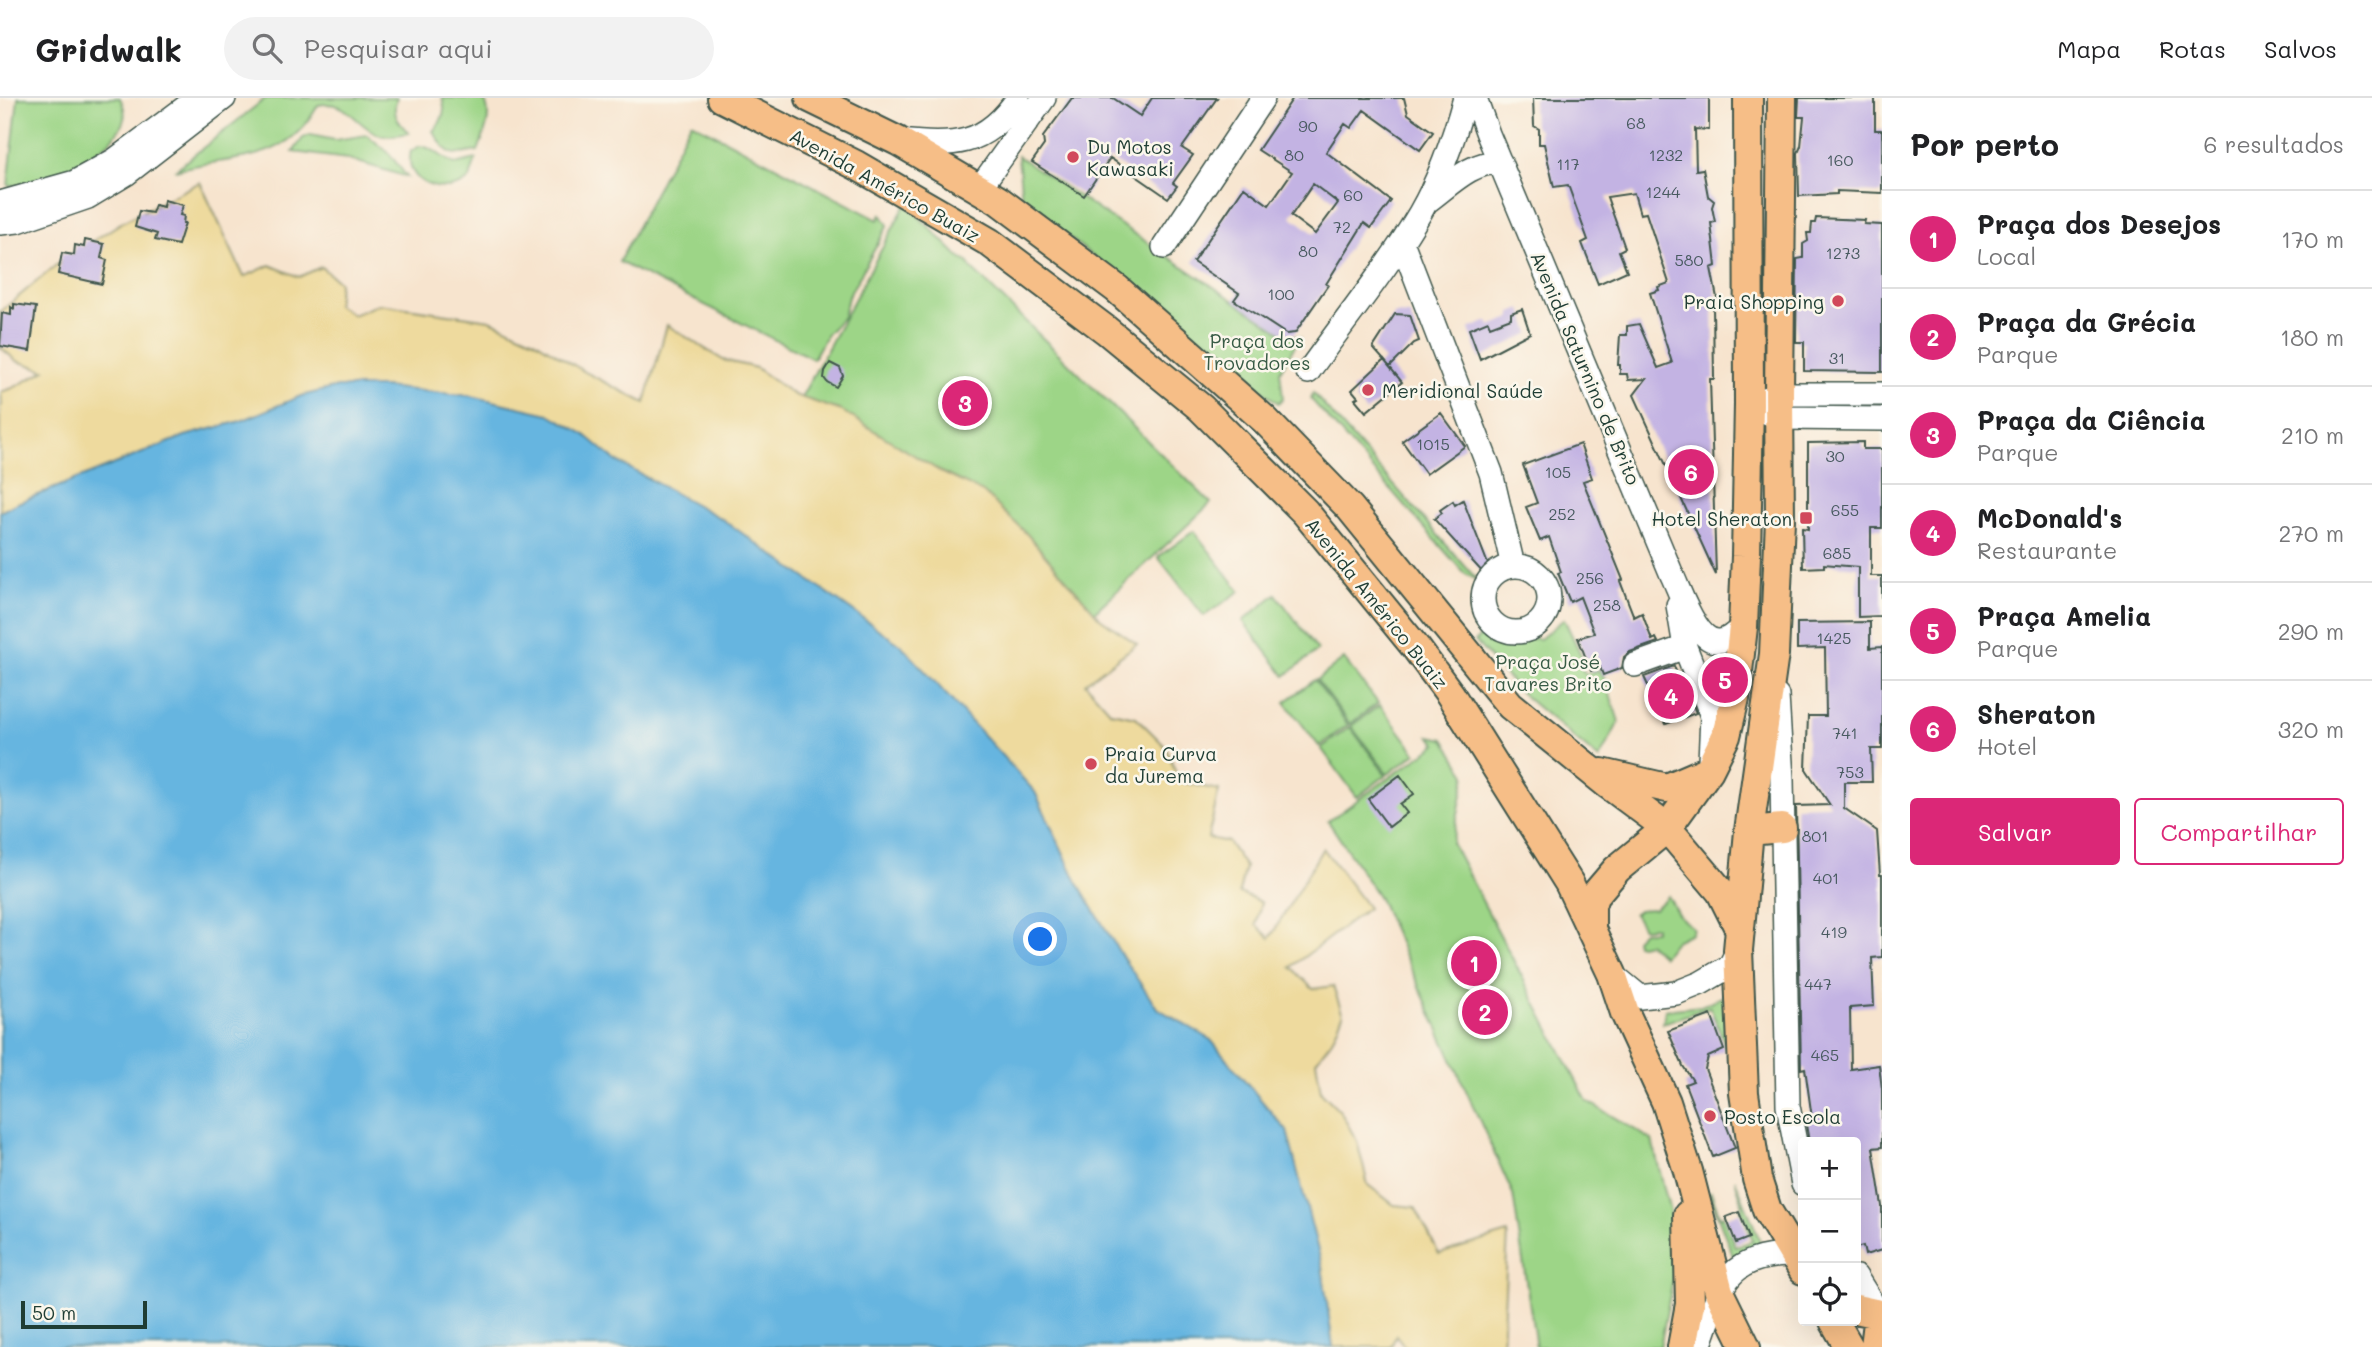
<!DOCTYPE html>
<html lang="pt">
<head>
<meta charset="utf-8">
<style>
  body { margin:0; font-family:Mali,sans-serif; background:#f2f2f2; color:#202124 }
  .controls { position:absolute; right:21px; bottom:21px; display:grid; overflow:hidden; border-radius:7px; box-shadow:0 7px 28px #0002 }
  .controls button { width:63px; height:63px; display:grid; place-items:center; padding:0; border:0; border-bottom:2px solid #e0e0e0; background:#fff; color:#202124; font:35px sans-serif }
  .scale { position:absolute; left:21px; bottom:18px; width:126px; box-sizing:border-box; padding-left:7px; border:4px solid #1f3d34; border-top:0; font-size:19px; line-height:24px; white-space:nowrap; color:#1f3d34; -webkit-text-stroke:5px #fbf7ec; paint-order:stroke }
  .you { position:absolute; left:1041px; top:842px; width:24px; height:24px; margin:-18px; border:5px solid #fff; border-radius:50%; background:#1a73e8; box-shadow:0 0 0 10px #1a73e833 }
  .badge { display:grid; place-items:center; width:46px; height:46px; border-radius:50%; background:#db2777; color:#fff; font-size:23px; font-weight:700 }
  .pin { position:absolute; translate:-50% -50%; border:4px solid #fff; box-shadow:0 2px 7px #0006 }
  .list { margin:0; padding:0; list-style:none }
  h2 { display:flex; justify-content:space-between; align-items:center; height:91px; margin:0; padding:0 28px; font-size:30px }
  h2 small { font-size:23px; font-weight:400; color:#757577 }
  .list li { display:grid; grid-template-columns:46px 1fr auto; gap:21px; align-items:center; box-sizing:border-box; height:98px; padding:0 28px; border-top:2px solid #e0e0e0 }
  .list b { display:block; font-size:26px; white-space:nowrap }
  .list p { margin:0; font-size:23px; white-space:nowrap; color:#757577 }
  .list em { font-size:23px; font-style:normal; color:#757577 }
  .actions { display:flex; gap:14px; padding:21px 28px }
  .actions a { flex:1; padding:16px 0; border:2px solid #db2777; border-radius:7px; text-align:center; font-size:24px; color:#db2777 }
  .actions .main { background:#db2777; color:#fff }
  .icon { flex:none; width:38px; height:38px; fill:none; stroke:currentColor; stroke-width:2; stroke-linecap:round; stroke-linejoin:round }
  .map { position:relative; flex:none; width:1882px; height:1249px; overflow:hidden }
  header { display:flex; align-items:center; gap:42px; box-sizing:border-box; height:98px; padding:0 35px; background:#fff; border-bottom:2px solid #e0e0e0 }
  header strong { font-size:33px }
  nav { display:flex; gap:38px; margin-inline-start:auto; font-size:24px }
  .search { width:490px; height:63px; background:#f2f2f2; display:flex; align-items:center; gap:18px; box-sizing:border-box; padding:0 24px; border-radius:38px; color:#757577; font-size:26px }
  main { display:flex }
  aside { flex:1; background:#fff }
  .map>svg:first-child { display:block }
</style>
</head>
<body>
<header>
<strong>Gridwalk</strong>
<div class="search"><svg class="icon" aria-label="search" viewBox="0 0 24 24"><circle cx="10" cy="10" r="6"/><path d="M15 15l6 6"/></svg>Pesquisar aqui</div>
<nav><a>Mapa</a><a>Rotas</a><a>Salvos</a></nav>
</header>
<main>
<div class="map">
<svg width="1882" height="1249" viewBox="0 0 1882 1249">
  <rect width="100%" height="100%" fill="#fbf7ec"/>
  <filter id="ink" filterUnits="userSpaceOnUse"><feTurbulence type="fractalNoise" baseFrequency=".0143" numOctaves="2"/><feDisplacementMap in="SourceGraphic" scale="14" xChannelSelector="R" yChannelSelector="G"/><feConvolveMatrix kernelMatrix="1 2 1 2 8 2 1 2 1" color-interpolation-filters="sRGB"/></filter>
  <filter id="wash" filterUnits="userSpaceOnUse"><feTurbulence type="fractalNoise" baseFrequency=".00686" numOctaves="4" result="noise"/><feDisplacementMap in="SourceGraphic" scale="28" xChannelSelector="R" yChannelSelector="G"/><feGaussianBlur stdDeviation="1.57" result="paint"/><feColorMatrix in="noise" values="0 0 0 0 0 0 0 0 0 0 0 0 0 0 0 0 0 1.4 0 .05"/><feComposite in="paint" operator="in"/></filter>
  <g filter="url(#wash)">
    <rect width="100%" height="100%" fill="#f7e4ce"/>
    <path fill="#9dd587" stroke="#5e895e" stroke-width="2" d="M18 0H120C123 6 126 14 124 21 118 46 66 78 42 84 31 86 19 87 8 88Z
      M266 0H397C391 16 398 24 409 35 400 36 389 40 380 37 355 28 348 0 318 7 286 68 234 57 175 72Z
      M442 0H483C494 16 484 36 478 53 447 59 450 58 433 33 442 24 447 12 442 0Z
      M691 24 878 122 881 116 888 127 848 199 843 219 827 236 813 261 619 164Z
      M310 37 335 42 367 37 388 54 407 79 348 61 293 54 303 40Z
      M420 48C433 49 443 61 455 66L476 61 470 80C449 101 402 87 411 53Z
      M1018 58 1287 238 1300 239 1280 273 1283 300 1278 305 1022 102Z
      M906 106 960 160 969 165 970 169 1211 405 1088 520 796 309Z
      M1313 295 1479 484 1464 475 1311 301Z
      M1194 433 1240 493 1204 518 1158 459Z
      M1276 496 1318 552 1285 578 1243 523Z
      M1564 521 1583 561 1579 564 1585 576 1599 572 1605 581 1619 624 1599 661 1521 595 1475 543 1491 529 1505 538 1540 541Z
      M1344 561 1378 605 1350 626 1317 582Z
      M1315 582 1348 627 1319 648 1285 604Z
      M1380 607 1416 655 1388 676 1351 628Z
      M1350 629 1386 677 1357 699 1321 650Z
      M1430 638 1444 641 1466 677 1452 745 1587 1003 1652 1042 1679 1150 1660 1249H1536L1513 1096 1378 798 1328 723 1437 646Z
      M1668 798 1679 818 1693 830 1691 835 1675 843 1663 858 1648 845 1640 847 1636 846 1635 841 1643 833H1655V829L1643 830 1634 816 1639 812 1654 811Z
      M1722 899 1728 904 1727 951 1710 909 1663 925 1665 912 1701 908Z
      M1735 1081 1762 1148 1760 1152 1733 1158 1709 1095 1711 1094 1720 1119 1723 1117 1735 1149 1753 1143 1741 1110 1743 1108Z"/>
    <path fill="#eeda9e" stroke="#868c69" stroke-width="2" d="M200 84 244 179 270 167 299 179 321 169 339 184 337 207 353 217 379 206 490 222 534 242 585 274 645 305 667 227 723 262 756 270 794 297 842 313 943 375 983 394 1026 435 1100 520 1137 546 1085 585 1111 614 1136 619 1165 648 1180 684 1219 692 1208 740 1228 744 1245 769 1239 795 1261 804 1256 827 1270 840 1323 750 1368 810 1291 869 1313 891 1333 888 1343 917 1332 942 1316 963 1321 994 1340 1013 1357 1043 1368 1087 1394 1107 1415 1109 1439 1156 1508 1135 1502 1249H1405L1396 1237 1391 1249H1333L1322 1168 1287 1033 1210 941 1157 910 1123 860 1076 782 1035 694 902 548 722 421 616 363 584 336 549 316 471 298 383 289H338L301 298 241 323 185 338 15 406 0 414V309L2 307 1 294 13 290 45 272 17 263 0 249V214L60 164 124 123Z"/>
    <path fill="#66b5e0" stroke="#42798a" stroke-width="2" d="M338 289H383L471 298 549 316 584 336 616 363 722 421 902 548 1035 694 1076 782 1123 860 1157 910 1210 941 1287 1033 1322 1168 1333 1249H0V414L15 406 185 338 241 323 301 298Z"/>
    <g id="blocks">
      <path fill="#c3b3e3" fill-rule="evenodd" d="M1072 0H1113L1140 18 1152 0H1217L1182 50 1193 57 1173 85 1177 88 1168 100 1110 60 1084 98 1032 64 1044 47 1043 39Z
        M1293 0H1404L1408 16 1433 34 1420 52 1364 12 1351 30 1345 26 1326 54 1391 103 1371 130 1364 125 1326 186 1328 187 1295 235 1286 236 1234 202 1239 195 1193 164 1244 89 1269 107 1292 74 1258 52ZM1313 86 1338 105 1315 136 1291 118Z
        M1533 0H1709V32L1695 31 1696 72 1703 71 1708 98 1714 103 1712 109 1715 124 1711 125 1716 168 1711 170 1718 205 1713 207 1714 281H1710L1716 477 1634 297 1646 281 1628 282 1627 276H1620V267H1618L1620 237H1627V228L1639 226 1658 270 1672 265 1650 195 1659 192 1658 189 1669 185 1646 115 1640 116 1634 95 1607 99 1625 150 1619 153 1627 173 1598 186 1582 145 1588 142 1568 87 1554 89 1544 46H1539V31L1534 28Z
        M1799 0H1875V32H1882V95L1837 93V96L1799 98 1798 55 1801 48 1804 19H1798Z
        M164 102 183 107 180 117 184 118 183 125H185L178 147 155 142 157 136 135 129 139 113 152 115 155 107 163 109Z
        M1816 120 1865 122 1864 126 1882 127V274L1804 273V244H1796L1797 161 1803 160V146L1808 143 1807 135H1811L1812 125H1815Z
        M85 142 104 146 101 160 107 162 102 186 58 176 62 155 74 157 75 147 84 149Z
        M14 206 36 209 30 253 0 248 2 215 11 217V209L14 211Z
        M1522 211 1530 235 1480 261 1469 231 1488 223 1490 228 1511 220V215Z
        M1395 216 1410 217 1419 243 1414 245 1390 269 1373 250Z
        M1384 262 1402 284 1366 314 1355 301 1358 299 1352 292Z
        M830 265 840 270 843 278 836 289 827 284 824 280 825 273Z
        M1441 315 1465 348 1426 376 1402 343Z
        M1863 344V351H1882V430H1871V478H1882V518L1858 519V469L1824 466V469L1803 470 1802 430 1808 431V345Z
        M1580 346 1592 380 1583 383 1623 482 1620 483 1634 519 1642 515 1652 542 1656 540 1658 544 1630 554 1624 559 1622 570 1603 577 1600 569 1591 573 1578 540 1594 535 1580 499 1570 504 1558 475 1561 474 1549 439 1540 443 1526 409 1537 405 1523 367Z
        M1463 402 1496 487 1495 488 1434 421 1442 415 1440 412 1453 403 1455 407Z
        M1870 524V550L1882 549V651H1871L1872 684H1844V710L1877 733 1880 777H1882V859L1872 860 1874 908 1850 910 1851 971 1879 967 1882 991V1049L1873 1050 1882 1108V1152L1865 1157 1863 1148 1856 1150V1044H1809L1805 1021 1812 1020 1805 970 1801 971 1796 708 1830 707 1806 671 1808 618H1826L1825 550 1797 551V525Z
        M1674 568 1677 576 1680 575 1696 615 1666 626 1644 579Z
        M1400 677 1414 696 1400 706 1407 715 1389 729 1368 701Z
        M1711 917 1724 952 1708 959 1705 971 1735 1050 1713 1059 1685 986 1693 983 1683 968 1668 933Z
        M1739 1114 1749 1140 1736 1145 1726 1119Z"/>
    </g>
  </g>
  <g filter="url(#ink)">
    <use href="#blocks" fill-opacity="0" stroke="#3f564b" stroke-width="2"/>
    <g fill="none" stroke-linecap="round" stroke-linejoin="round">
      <defs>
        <path id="minor" d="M1475 0 1488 36 1672 477C1681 495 1698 552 1724 542 1731 540 1737 533 1743 529
          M898 43C953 48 985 50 1018 0
          M979 91 1044 0
          M1429 102C1452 85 1471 64 1500 64
          M0 105 75 84 115 62 198 0
          M0 125 18 123 88 99 126 76 224 0
          M1402 144 1491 375 1513 468
          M1164 149 1263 0
          M1308 274C1345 222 1387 171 1420 115 1441 79 1454 40 1465 0
          M1765 301 1779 296H1882
          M1749 306 1779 320 1882 321
          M1483 501a33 33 0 1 1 66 0a33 33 0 1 1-66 0Z
          M1678 507 1685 549 1712 618 1710 663
          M1635 567 1685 549
          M1777 598 1782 681 1788 1008 1803 1086
          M1612 876 1640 899 1676 895 1701 885 1730 868 1738 852
          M1856 1179 1882 1221
          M1699 1249C1720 1192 1723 1156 1794 1157"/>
        <path id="major" d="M722 0 856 67 989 144 1106 232 1201 310 1305 414 1416 550 1450 596 1569 785 1612 876 1625 915 1666 1004 1688 1073 1719 1194 1746 1249
          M810 0 898 43 998 102 1117 191 1265 322 1350 410 1510 607 1609 687 1667 730 1721 794 1739 830
          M1782 0 1779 296 1780 422 1774 556 1749 733 1738 852 1744 995 1757 1081 1767 1112 1803 1172
          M1602 675 1667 690 1709 672
          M1749 733 1782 730
          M1591 831V808L1594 798 1617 771 1667 730 1709 672 1726 638 1735 600 1743 529 1746 458 1749 306 1748 0
          M1856 1211 1879 1216 1875 1249
          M1834 1223 1849 1249
          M1682 1249 1690 1206 1688 1117"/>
      </defs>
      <use href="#minor" stroke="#3f564b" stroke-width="26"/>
      <use href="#major" stroke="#3f564b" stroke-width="32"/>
      <use href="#minor" stroke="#fff" stroke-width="23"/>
      <use href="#major" stroke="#f6be87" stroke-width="28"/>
    </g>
  </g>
  <g fill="#d1495b" stroke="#fbf7ec" stroke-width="2.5">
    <circle cx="1073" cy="59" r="7"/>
    <circle cx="1838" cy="203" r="7"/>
    <circle cx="1368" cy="292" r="7"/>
    <rect x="1799" y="413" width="14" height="14" rx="3.5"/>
    <circle cx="1091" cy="666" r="7"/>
    <circle cx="1710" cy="1018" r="7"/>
  </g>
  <g text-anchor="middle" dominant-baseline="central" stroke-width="5" stroke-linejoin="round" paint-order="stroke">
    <g font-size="16" fill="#485a60">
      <text x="1636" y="24">68</text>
      <text x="1308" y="27">90</text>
      <text x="1294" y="56">80</text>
      <text x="1666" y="56">1232</text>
      <text x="1840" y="61">160</text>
      <text x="1568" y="65">117</text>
      <text x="1663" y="93">1244</text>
      <text x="1353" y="96">60</text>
      <text x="1342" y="128">72</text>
      <text x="1308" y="152">80</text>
      <text x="1843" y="154">1273</text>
      <text x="1689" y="161">580</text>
      <text x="1281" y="195">100</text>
      <text x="1837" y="259">31</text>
      <text x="1433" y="345">1015</text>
      <text x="1835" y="357">30</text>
      <text x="1558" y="373">105</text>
      <text x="1845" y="411">655</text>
      <text x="1562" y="415">252</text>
      <text x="1837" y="454">685</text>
      <text x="1590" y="479">256</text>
      <text x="1607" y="506">258</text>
      <text x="1834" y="539">1425</text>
      <text x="1845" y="634">741</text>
      <text x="1850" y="673">753</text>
      <text x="1815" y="737">801</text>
      <text x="1826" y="779">401</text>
      <text x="1834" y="833">419</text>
      <text x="1818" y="885">447</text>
      <text x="1825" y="956">465</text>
    </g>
    <g font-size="19" fill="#1f3d34" stroke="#fbf7ec" text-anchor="start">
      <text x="1087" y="48">Du Motos<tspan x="1087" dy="22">Kawasaki</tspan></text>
      <text x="1824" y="203" text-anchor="end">Praia Shopping</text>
      <text x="1382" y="292">Meridional Saúde</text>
      <text x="1792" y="420" text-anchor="end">Hotel Sheraton</text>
      <text x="1105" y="655">Praia Curva<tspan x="1105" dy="22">da Jurema</tspan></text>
      <text x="1724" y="1018">Posto Escola</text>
    </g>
    <g font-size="19" fill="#1f3d34" stroke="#fbf7ec">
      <text transform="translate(885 87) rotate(29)">Avenida Américo Buaiz</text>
      <text transform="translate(1586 270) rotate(67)">Avenida Saturnino de Brito</text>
      <text transform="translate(1377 505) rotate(51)">Avenida Américo Buaiz</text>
    </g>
    <g font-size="19" fill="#385b45" stroke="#fbf7ec">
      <text x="1257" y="242">Praça dos<tspan x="1257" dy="22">Trovadores</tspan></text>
      <text x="1548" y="563">Praça José<tspan x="1548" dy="22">Tavares Brito</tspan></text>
    </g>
  </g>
</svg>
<div class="controls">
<button>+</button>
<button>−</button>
<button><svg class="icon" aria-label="locate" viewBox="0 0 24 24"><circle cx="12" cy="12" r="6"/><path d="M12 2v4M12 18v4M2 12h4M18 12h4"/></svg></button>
</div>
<div class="scale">50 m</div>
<div class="you"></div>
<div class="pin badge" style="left:1474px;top:865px">1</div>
<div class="pin badge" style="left:1485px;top:914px">2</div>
<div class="pin badge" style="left:965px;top:305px">3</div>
<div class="pin badge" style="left:1671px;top:598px">4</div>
<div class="pin badge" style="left:1725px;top:582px">5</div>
<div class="pin badge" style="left:1691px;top:374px">6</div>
</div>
<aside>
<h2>Por perto<small>6 resultados</small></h2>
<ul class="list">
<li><span class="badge">1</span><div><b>Praça dos Desejos</b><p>Local</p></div><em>170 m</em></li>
<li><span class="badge">2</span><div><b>Praça da Grécia</b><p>Parque</p></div><em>180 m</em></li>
<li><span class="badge">3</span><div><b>Praça da Ciência</b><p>Parque</p></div><em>210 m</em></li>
<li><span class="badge">4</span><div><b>McDonald's</b><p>Restaurante</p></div><em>270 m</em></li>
<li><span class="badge">5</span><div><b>Praça Amelia</b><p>Parque</p></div><em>290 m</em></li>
<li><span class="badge">6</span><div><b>Sheraton</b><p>Hotel</p></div><em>320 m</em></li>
</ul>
<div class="actions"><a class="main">Salvar</a><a>Compartilhar</a></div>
</aside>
</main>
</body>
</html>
